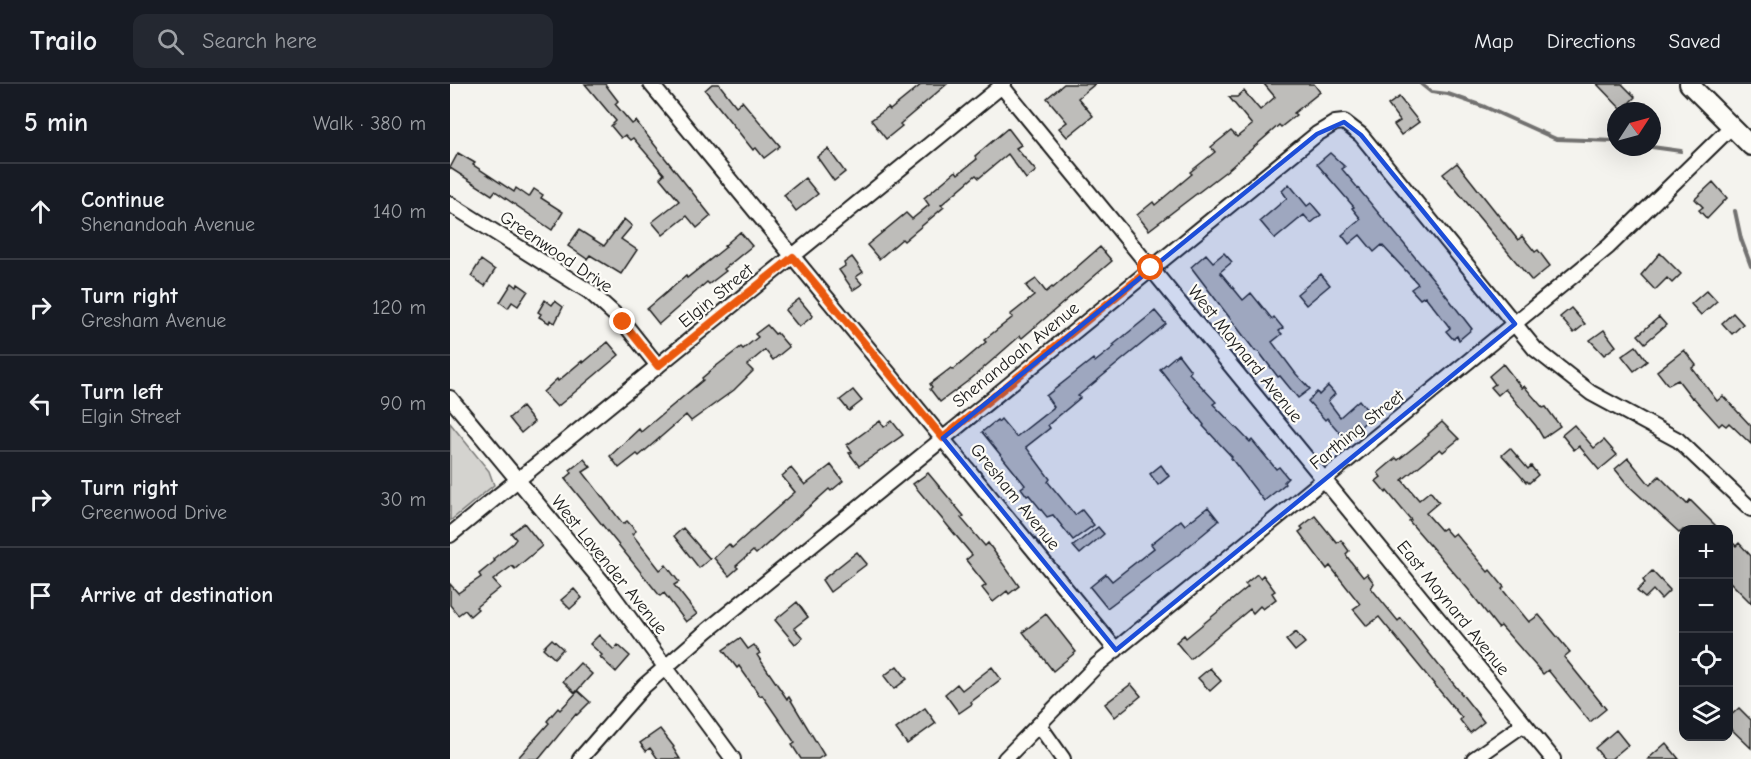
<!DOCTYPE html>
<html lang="en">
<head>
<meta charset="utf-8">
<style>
  body { margin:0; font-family:"Comic Neue",sans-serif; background:#242831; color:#f1f3f6 }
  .controls { position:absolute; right:18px; bottom:18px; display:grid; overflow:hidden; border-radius:12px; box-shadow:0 6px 24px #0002 }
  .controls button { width:54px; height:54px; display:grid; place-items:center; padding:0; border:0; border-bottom:2px solid #363941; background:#171b24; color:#f1f3f6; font:30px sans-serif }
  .compass { position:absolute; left:1157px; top:18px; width:54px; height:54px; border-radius:50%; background:#171b24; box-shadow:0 6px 24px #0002; rotate:54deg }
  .stop { position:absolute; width:18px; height:18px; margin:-14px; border:4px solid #ea580c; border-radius:50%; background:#fff }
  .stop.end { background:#ea580c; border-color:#fff; box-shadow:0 2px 6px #0008 }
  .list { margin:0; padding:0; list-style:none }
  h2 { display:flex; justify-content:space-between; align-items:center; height:78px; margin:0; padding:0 24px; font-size:26px }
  h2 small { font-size:20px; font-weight:400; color:#9ea1a6 }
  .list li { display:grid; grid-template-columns:39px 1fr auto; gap:18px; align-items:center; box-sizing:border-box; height:96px; padding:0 24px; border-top:2px solid #363941 }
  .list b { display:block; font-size:22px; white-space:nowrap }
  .list p { margin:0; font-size:20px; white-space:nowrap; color:#9ea1a6 }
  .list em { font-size:20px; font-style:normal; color:#9ea1a6 }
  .icon { flex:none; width:33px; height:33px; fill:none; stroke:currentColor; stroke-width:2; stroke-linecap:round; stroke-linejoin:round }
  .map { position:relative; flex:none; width:1301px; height:675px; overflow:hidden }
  header { display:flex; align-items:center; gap:36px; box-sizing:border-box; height:84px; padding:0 30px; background:#171b24; border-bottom:2px solid #363941 }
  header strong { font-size:28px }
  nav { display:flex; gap:33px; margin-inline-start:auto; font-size:21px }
  .search { width:420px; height:54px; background:#242831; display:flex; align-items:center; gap:15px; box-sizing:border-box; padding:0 21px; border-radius:12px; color:#9ea1a6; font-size:22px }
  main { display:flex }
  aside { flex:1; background:#171b24 }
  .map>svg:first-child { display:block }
</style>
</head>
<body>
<header>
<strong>Trailo</strong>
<div class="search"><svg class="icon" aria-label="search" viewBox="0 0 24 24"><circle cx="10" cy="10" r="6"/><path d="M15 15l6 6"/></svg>Search here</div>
<nav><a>Map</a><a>Directions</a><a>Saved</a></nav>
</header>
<main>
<aside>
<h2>5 min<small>Walk · 380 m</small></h2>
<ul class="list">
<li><svg class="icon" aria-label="ahead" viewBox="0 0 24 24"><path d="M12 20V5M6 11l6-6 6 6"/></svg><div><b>Continue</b><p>Shenandoah Avenue</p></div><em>140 m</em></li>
<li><svg class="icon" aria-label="right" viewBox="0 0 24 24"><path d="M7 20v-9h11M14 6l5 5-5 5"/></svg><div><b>Turn right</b><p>Gresham Avenue</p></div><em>120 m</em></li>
<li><svg class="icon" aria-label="left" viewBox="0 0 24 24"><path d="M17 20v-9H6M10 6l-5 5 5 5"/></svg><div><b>Turn left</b><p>Elgin Street</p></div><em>90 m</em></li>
<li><svg class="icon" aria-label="right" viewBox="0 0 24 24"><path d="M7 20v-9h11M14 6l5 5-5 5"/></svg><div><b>Turn right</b><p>Greenwood Drive</p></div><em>30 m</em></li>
<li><svg class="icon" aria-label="arrive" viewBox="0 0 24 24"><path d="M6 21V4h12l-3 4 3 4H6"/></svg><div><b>Arrive at destination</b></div></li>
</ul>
</aside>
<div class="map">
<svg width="1301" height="675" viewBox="0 0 1301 675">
  <rect width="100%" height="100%" fill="#f4f3ee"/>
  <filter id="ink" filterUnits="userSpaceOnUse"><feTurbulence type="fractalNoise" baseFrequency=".0167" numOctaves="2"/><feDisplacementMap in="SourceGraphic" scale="12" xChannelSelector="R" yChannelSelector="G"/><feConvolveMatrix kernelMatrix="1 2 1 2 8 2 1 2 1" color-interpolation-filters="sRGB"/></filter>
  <g filter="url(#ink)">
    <path fill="#d4d3cf" stroke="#787876" stroke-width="1.5" d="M0 339 39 387 44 401 0 437Z"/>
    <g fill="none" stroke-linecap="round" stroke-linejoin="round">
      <path stroke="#72716f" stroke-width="4" d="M971 0 981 8 998 10 1035 23 1106 55 1166 57
        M1202 63 1231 67
        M1285 127 1291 155 1301 182"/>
    </g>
    <path fill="#bebdba" stroke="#1c1c1c" stroke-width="1.5" d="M135 0H155L168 17 165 20 182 40 186 37 192 45 261 132 247 144 237 132 213 151 202 138 229 117 210 94 214 90 183 54 180 56 175 51 171 54 161 42 166 37Z
      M262 0H269L286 22 292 17 330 62 314 74 306 64 303 66 255 6Z
      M472 0H497L450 40 452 42 436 55 421 36 438 24 440 26Z
      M614 0H645L628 14 643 32 617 53 609 44 617 38 597 14Z
      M814 0H864L870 8 844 29 846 31 831 43 829 41 779 85 699 146 687 131 703 118 705 121 742 90 740 88 765 68 761 63 781 47 787 53 802 41 779 13H787L794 7 810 26 825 13Z
      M1147 0H1172L1185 13 1172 26Z
      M949 13 969 38 951 51 944 41 950 37 938 21Z
      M558 44 571 61 566 64 586 87 576 95 558 70 529 94 526 91 491 121 494 123 454 157 452 155 429 175 417 161 456 129 462 135 479 121 474 114 506 87 508 90 527 75 525 72Z
      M378 65 395 88 384 97 367 73Z
      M8 69 25 79 23 81 64 108 66 104 79 113 84 105 93 111 91 114 113 128 102 146 45 107 42 111 0 84Z
      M880 69 895 83 892 85 988 201 1022 245 1009 256 1007 252 1003 255 996 247 1000 244 997 240 975 212 970 215 961 205 968 200 932 161 924 168 910 151 899 160 892 151 911 135 902 124 904 123 867 80Z
      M1007 79 1068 156 1072 152 1085 168 1088 166 1100 182 1082 197 993 90Z
      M355 94 368 110 346 127 334 111Z
      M1263 98 1277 114 1257 135 1249 126 1253 123 1245 115Z
      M839 100 857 122 861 119 871 131 861 139 854 131 825 155 810 137 837 114 832 107Z
      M174 135 182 142 171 155 187 166 171 190 140 171 137 175 118 162 129 146 154 162Z
      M290 148 302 162 274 185 276 187 259 200 257 198 209 240 197 225 236 192 237 194 276 163 274 162Z
      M650 163 662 177 572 254 570 252 522 294 490 318 480 305 482 303 480 300 501 284 503 286 536 258 534 256 563 233 560 231 584 212 576 202 586 195 596 208 602 203 603 204Z
      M774 169 782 178 770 188 793 216 801 209 822 235 824 233 833 244 829 247 832 250 822 258 846 290 860 305 848 314 830 292 828 293 809 268 805 267 741 183 756 170 763 178Z
      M1210 169 1231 190 1222 199 1217 194 1205 206 1191 191Z
      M402 173 413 188 406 193 412 200 403 206 389 186 395 182 394 179Z
      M31 176 45 186 35 202 21 192Z
      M871 190 880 201 856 221 847 210Z
      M62 199 67 203 68 200 78 207 68 222 62 218 58 224 50 218Z
      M1257 206 1267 217 1251 231 1241 220Z
      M349 215 363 232 349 243 335 226Z
      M95 216 102 221 105 217 113 223 105 239 100 236 99 239 89 233 91 230 88 228Z
      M1121 224 1135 240 1124 249 1110 233Z
      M705 227 716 240 628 312 630 314 598 341 600 344 576 363 600 395 598 398 625 431 632 426 644 441 623 456 603 431 597 433 579 411 577 412 571 404 575 401 532 348 547 336 548 338 551 335 566 353 604 323 596 312 643 275 645 278 665 262 663 261Z
      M1283 229 1293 240 1282 250 1272 239Z
      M1209 233 1216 241 1195 259 1188 251Z
      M317 241 325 250 327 249 339 263 323 276 315 266 297 281 303 287 284 306 241 337 236 331 189 372 187 370 169 384 160 372 189 345 191 348 253 296 252 294 265 283 291 263 293 265 308 253 305 250Z
      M1154 246 1166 262 1154 271 1140 256Z
      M158 258 169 271 107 323 93 308 107 295 108 297 132 277 133 279Z
      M1186 262 1197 277 1184 287 1172 272Z
      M1234 266 1246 281 1242 284 1267 317 1273 312 1301 342V360L1279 339 1276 342 1272 339 1269 342 1243 313 1242 314 1228 296 1218 301 1207 287Z
      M728 270 741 287 739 289 766 318 763 320 800 358 802 356 826 385 829 383 838 394 834 398 835 400 814 417 781 374 782 373 753 342 754 341 710 285Z
      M1053 280 1072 304 1074 302 1093 324 1096 323 1110 342 1093 354 1086 342 1055 305 1048 311 1041 303 1045 300 1039 292Z
      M878 302 885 310 878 317 890 333 909 316 917 326 912 330 917 336 897 357 877 334 875 336 858 317 867 308 869 311Z
      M403 306 412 317 399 327 390 316Z
      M72 323 84 338 71 349 59 334Z
      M430 337 434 343 442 337 453 351 409 382 399 369 402 368 397 361Z
      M992 338 1009 355 993 368 990 365 952 396 969 416 980 407 989 418 976 429 991 446 994 444 1001 452 1005 449 1038 488 1040 486 1054 503 1052 505 1079 538 1089 531 1120 568 1114 573 1156 625 1140 638 1098 586 1093 590 1051 542 1048 544 1018 505 959 437 961 436 937 407 936 409 926 397 931 393 928 389 946 374 948 376 979 351 978 350Z
      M1124 341 1144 364 1154 356 1167 371 1149 386 1129 362 1124 366 1112 351Z
      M1060 364 1078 385 1081 382 1088 391 1079 399 1077 397 1076 398 1052 371Z
      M1178 374 1200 401 1209 392 1237 420 1240 416 1270 446H1233L1230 449 1178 401 1165 385Z
      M134 375 141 383 133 388 140 397 173 440 177 437 186 447 182 450 210 486 216 481 229 498 224 501 247 530 236 538 214 509 210 512 115 395 122 389 120 386Z
      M381 381 393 397 381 407 379 405 306 470 303 467 286 482 288 484 279 492 264 474 279 460 282 464 345 408 332 392 341 384 355 401Z
      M711 381 719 392 708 401 700 390Z
      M478 389 514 432 511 434 535 462 538 459 569 502 559 510 557 507 543 518 532 504 536 501 516 476 522 471 463 400Z
      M758 423 769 437 728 471 657 524 640 503 656 490 662 497 704 464 701 460 731 436 735 441Z
      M865 432 887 459 891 456 899 467 896 470 898 474 913 493 917 490 924 499 921 504 948 537 951 534 1034 638 1020 649 1010 636 1012 634 929 533 917 542 903 525 910 520 880 482 877 485 849 448 853 445 851 443Z
      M74 439 92 462 65 485 62 482 43 496 50 504 26 523 28 525 20 532 15 526 8 531 0 521V500L8 509 31 493 29 490 45 477 43 475 63 459 66 455 61 449Z
      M648 443 654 450 630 470 623 462Z
      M233 444 260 475 249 484 224 452Z
      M1278 454 1286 462 1289 459 1301 472V519L1278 496Z
      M407 468 417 480 380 508 372 496Z
      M1202 487 1220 506 1211 515 1203 506 1195 514 1187 507 1195 499 1193 496Z
      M807 490 810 494 813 491 825 507 822 509 826 515 813 525 810 522 803 529 800 525 740 575 726 558 734 551 736 554 798 503 795 500Z
      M124 505 132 514 120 525 111 516Z
      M347 518 358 533 344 544 353 554 345 560 325 536Z
      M596 530 626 568 603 587 573 548Z
      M846 548 855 559 845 567 836 556Z
      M149 551 164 566 168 561 180 572 166 588 150 573 152 571 140 560Z
      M290 554 298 565 304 561 310 569 307 571 337 615 339 613 374 671 368 675H351L342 661 345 659 312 611 310 612 289 582 287 584 273 566Z
      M102 555 113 565 104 574 93 564Z
      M130 579 142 590 125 609 113 597Z
      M447 582 457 595 444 605 434 592Z
      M542 583 551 595 521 618 522 620 509 629 495 610 507 600 512 606Z
      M760 584 771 597 760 607 748 594Z
      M681 600 691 612 665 633 655 620Z
      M128 607 140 618 127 631 126 630 89 675H67L99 639 97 637 108 624 110 626Z
      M475 624 486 639 457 660 446 645Z
      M1289 624 1301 636V664L1278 642V634Z
      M210 645 224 663 223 664 230 675H208L200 664 196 667 190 659Z
      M1166 646 1178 661 1161 675H1154L1145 664Z
      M1216 659 1229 675H1198Z"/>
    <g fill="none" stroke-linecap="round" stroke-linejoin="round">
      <defs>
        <path id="minor" d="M201 0 666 566
          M550 0 1103 675
          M0 120 140 208 173 238 208 282
          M0 314 158 505 283 675
          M0 451 554 0
          M589 641 613 675
          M130 675 194 602 258 546 867 50 885 39 894 38 911 51 1085 265 1141 309 1228 356 1301 425
          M555 675 647 581 1158 163 1281 43
          M1024 675 1074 640"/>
        <path id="tertiary" d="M1239 0 1301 62"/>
      </defs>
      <use href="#minor" stroke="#1c1c1c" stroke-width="18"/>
      <use href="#tertiary" stroke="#1c1c1c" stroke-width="22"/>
      <use href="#minor" stroke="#fdfcf7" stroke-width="14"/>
      <use href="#tertiary" stroke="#fdfcf7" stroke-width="18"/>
    </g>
  </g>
  <g fill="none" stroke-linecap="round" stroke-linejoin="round" filter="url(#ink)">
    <path stroke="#ea580c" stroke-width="8" d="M173 238 208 282 343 173 493 354 701 184"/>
  </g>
  <path fill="#1d4ed8" fill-opacity="0.2" stroke="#1d4ed8" stroke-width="4.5" stroke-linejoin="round" d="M894 38 911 51 1065 240 666 566 493 354 867 50Z"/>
  <g text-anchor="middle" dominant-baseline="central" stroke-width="4.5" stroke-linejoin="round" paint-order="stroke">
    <g font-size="18" fill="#1c1c1c" stroke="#fdfcf7">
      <text transform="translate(106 168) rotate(34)">Greenwood Drive</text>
      <text transform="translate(266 212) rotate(-39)">Elgin Street</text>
      <text transform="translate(795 270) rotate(51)">West Maynard Avenue</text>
      <text transform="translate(566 271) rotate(-39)">Shenandoah Avenue</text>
      <text transform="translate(907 346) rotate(-39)">Farthing Street</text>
      <text transform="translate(565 413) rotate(51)">Gresham Avenue</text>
      <text transform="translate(159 481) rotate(51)">West Lavender Avenue</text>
      <text transform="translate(1003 524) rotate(51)">East Maynard Avenue</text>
    </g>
  </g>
</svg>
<div class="controls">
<button>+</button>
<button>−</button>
<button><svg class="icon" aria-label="locate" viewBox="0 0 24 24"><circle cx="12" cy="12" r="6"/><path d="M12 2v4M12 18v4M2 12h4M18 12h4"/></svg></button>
<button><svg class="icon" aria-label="layers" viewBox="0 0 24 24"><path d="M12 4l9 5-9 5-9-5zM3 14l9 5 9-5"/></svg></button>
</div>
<svg class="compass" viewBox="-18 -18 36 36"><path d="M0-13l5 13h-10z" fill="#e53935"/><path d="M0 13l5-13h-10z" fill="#9ea1a6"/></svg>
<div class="stop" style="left:701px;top:184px"></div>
<div class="stop end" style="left:173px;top:238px"></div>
</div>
</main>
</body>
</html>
